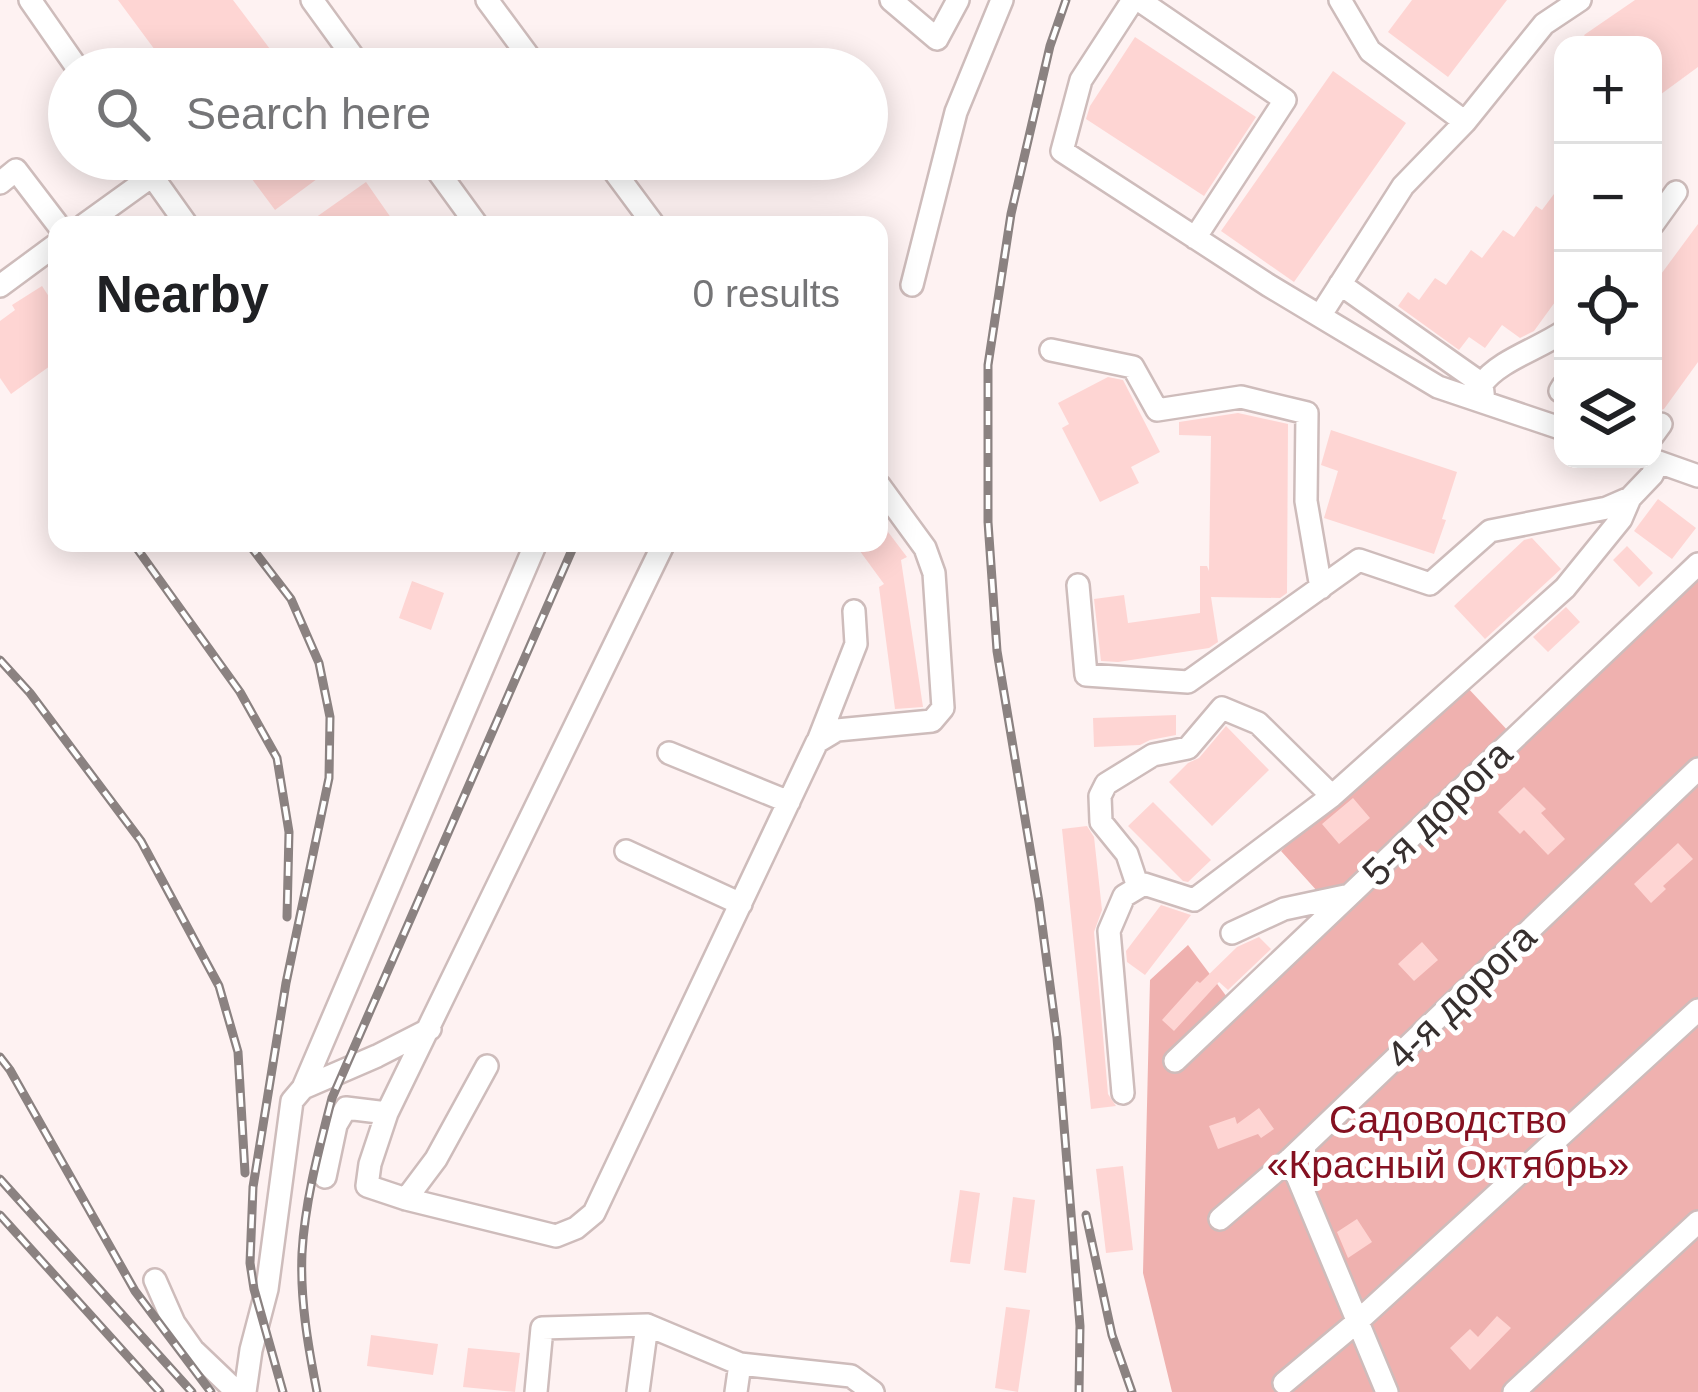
<!DOCTYPE html>
<html lang="en">
<head>
<meta charset="utf-8">
<style>
  body { margin:0; font-family:Arial,sans-serif; background:#f2f2f2; color:#202124 }
  .controls { position:absolute; right:36px; top:36px; display:grid; overflow:hidden; border-radius:24px; box-shadow:0 6px 30px #0003 }
  .controls button { width:108px; height:108px; display:grid; place-items:center; padding:0; border:0; border-bottom:3px solid #e0e0e0; background:#fff; color:#202124; font:60px sans-serif }
  .list { margin:0; padding:0; list-style:none }
  h2 { display:flex; justify-content:space-between; align-items:center; height:156px; margin:0; padding:0 48px; font-size:51px }
  h2 small { font-size:39px; font-weight:400; color:#757577 }
  .icon { flex:none; width:66px; height:66px; fill:none; stroke:currentColor; stroke-width:2; stroke-linecap:round; stroke-linejoin:round }
  .map { position:relative; flex:none; width:1698px; height:1392px; overflow:hidden }
  .search { position:absolute; background:#fff; box-shadow:0 6px 30px #0003; left:48px; top:48px; width:840px; height:132px; display:flex; align-items:center; gap:30px; box-sizing:border-box; padding:0 42px; border-radius:66px; color:#757577; font-size:45px }
  .panel { position:absolute; background:#fff; box-shadow:0 6px 30px #0003; left:48px; top:216px; width:840px; height:336px; border-radius:24px }
  .map>svg:first-child { display:block }
</style>
</head>
<body>
<div class="map">
<svg width="1698" height="1392" viewBox="0 0 1698 1392">
  <rect width="100%" height="100%" fill="#fef2f2"/>
  <path fill="#efb1af" d="M1698 575V1392H1172L1143 1273 1150 980 1188 945 1230 1001 1327 902 1281 851 1354 780 1466 686 1511 734Z"/>
  <path fill="#fed5d3" d="M118 0H233L285 69H169Z
    M1412 0H1507L1448 77 1388 32Z
    M1635 0H1698V67L1653 100V45H1591L1584 35Z
    M1135 37 1256 117 1204 196 1086 119 1090 106Z
    M1333 71 1406 123 1294 282 1221 231Z
    M237 159H344L275 210Z
    M366 182 396 225H305Z
    M1563 182V291L1534 331 1520 338 1502 325 1485 348 1469 337 1459 350 1398 306 1408 292 1419 300 1435 278 1446 285 1471 250 1482 258 1503 230 1514 237 1536 206 1542 210Z
    M1698 224V362L1664 409 1653 412V285Z
    M42 286 57 309V361L11 394 0 378V321L15 310 12 305Z
    M1108 377 1123 380 1160 452 1131 467 1139 483 1100 502 1062 428 1069 424 1058 403Z
    M1238 413 1288 424 1287 593 1280 598 1211 597 1218 642 1209 648 1118 662 1101 661 1094 599 1124 595 1128 623 1200 613V566H1207L1209 571 1211 436 1179 435V422Z
    M1331 430 1457 472 1442 519 1446 520 1434 554 1324 518 1338 471 1321 465Z
    M1658 499 1696 528 1672 559 1634 531Z
    M879 520 907 557 901 560 923 707 895 709 879 587 884 584 854 543H879Z
    M1532 538 1561 569 1485 639 1454 606 1524 540Z
    M1627 546 1653 573 1639 587 1613 560Z
    M412 581 444 593 431 630 399 618Z
    M1566 607 1580 622 1548 652 1533 637Z
    M1176 715V735L1150 740 1140 745 1094 747 1093 718Z
    M1226 726 1269 770 1212 826 1169 782 1188 763 1199 758Z
    M1524 787 1546 809 1541 813 1565 839 1548 855 1524 830 1520 834 1498 812Z
    M1353 798 1370 818 1339 844 1322 824Z
    M1153 802 1211 860 1188 882 1183 881 1128 826Z
    M1087 826 1094 837 1102 910 1094 932 1108 1094 1116 1106 1091 1109 1062 829Z
    M1678 843 1693 859 1663 886 1666 889 1651 903 1634 884Z
    M1161 905 1191 915 1145 975 1127 962 1126 951Z
    M1259 937 1271 949 1228 990 1219 982 1174 1031 1162 1020 1197 981 1200 983 1237 947Z
    M1422 942 1438 960 1414 981 1398 964Z
    M1259 1108 1274 1129 1261 1138 1258 1134 1218 1149 1209 1126 1235 1117 1237 1124Z
    M1123 1166 1133 1250 1106 1253 1096 1169Z
    M960 1190 980 1193 970 1264 950 1262Z
    M1013 1197 1035 1200 1026 1273 1004 1270Z
    M1357 1219 1372 1242 1348 1258 1337 1232Z
    M1006 1307 1030 1310 1018 1392 995 1388Z
    M1497 1316 1511 1328 1470 1370 1450 1348 1470 1329 1478 1337Z
    M371 1335 438 1344 433 1375 367 1366Z
    M468 1348 520 1353 515 1392 463 1387Z"/>
  <g fill="none" stroke-linecap="round" stroke-linejoin="round">
    <defs>
      <path id="minor" d="M30 0 78 69
        M312 0 362 69
        M487 0 538 69
        M891 0 937 39 958 0
        M1133 0 1081 80 1062 151 1268 285 1438 387 1563 429
        M1139 0 1285 100 1195 238
        M1340 0 1370 51 1465 122
        M140 159 187 225
        M429 159 477 225
        M605 159 654 225
        M0 183 16 170 58 225
        M1653 224 1676 192
        M84 225 152 176
        M1340 284 1482 384 1484 402
        M912 285 956 112 1002 0
        M0 286 57 244
        M1320 316 1403 186 1465 122 1544 24 1580 0
        M1051 350 1133 367 1157 410 1241 397 1307 413 1306 501 1321 588
        M1482 384C1498 361 1538 349 1563 332
        M1563 386 1560 391 1563 393
        M1653 435 1661 424
        M1650 459 1698 476
        M664 543 387 1113 370 1164 367 1186 406 1199 556 1236 576 1228 594 1213 817 742 837 730 932 721 943 708 934 573 925 548 879 485
        M1078 585 1086 675 1188 682 1359 560 1430 584 1490 531 1607 508 1630 498
        M818 741 856 644 854 611
        M669 753 789 802
        M626 851 741 904
        M1138 887 1127 854 1101 822 1100 796 1106 784 1153 755 1188 748 1222 708 1258 723 1332 796
        M1232 933 1284 909 1345 896
        M1175 1061 1698 564
        M303 1088 536 543
        M1123 1093 1109 931 1124 896 1144 884 1194 900 1332 796 1565 588 1621 519 1630 498 1652 475 1658 462
        M1290 1159 1387 1392
        M325 1177 336 1125 346 1108 387 1113
        M406 1199 436 1159 487 1066
        M1220 1219 1290 1159 1698 769
        M155 1280 174 1323 193 1350 237 1392
        M1284 1383 1357 1322 1698 1010
        M245 1392 251 1350 267 1289 292 1101 303 1088 377 1056 430 1029
        M536 1392 542 1328 647 1325 740 1364 851 1376 873 1392
        M638 1392 647 1325
        M736 1392 740 1364
        M1514 1392 1698 1222"/>
    </defs>
    <use href="#minor" stroke="#cebcbb" stroke-width="26"/>
    <use href="#minor" stroke="#fff" stroke-width="21"/>
    <defs>
      <path id="rail" d="M1066 0 1050 46 1011 214 988 365V522L997 651 1039 902 1057 1038 1080 1326 1079 1392
        M133 543 240 692 277 758 289 832 287 917
        M248 543 291 599 319 663 330 717 329 778 286 983 253 1187 250 1263 254 1289 283 1392
        M0 660 30 693 141 841 219 986 238 1052 245 1173
        M0 1057 10 1070 135 1291 211 1392
        M0 1179 192 1392
        M0 1215 160 1392
        M1086 1215 1112 1335 1132 1392
        M317 1392C308 1346 300 1300 302 1253 305 1200 319 1149 332 1098L575 543"/>
    </defs>
    <use href="#rail" stroke="#8b8281" stroke-width="9"/>
    <use href="#rail" stroke="#fff" stroke-width="4.5" stroke-dasharray="14" stroke-linecap="butt"/>
  </g>
  <g text-anchor="middle" dominant-baseline="central" stroke-width="10" stroke-linejoin="round" paint-order="stroke">
    <g font-size="39" fill="#37302f" stroke="#fff">
      <text transform="translate(1437 813) rotate(-44)">5-я дорога</text>
      <text transform="translate(1461 996) rotate(-44)">4-я дорога</text>
    </g>
    <g font-size="39" fill="#851121" stroke="#fff">
      <text x="1448" y="1119">Садоводство<tspan x="1448" dy="45">«Красный Октябрь»</tspan></text>
    </g>
  </g>
</svg>
<div class="controls">
<button>+</button>
<button>−</button>
<button><svg class="icon" aria-label="locate" viewBox="0 0 24 24"><circle cx="12" cy="12" r="6"/><path d="M12 2v4M12 18v4M2 12h4M18 12h4"/></svg></button>
<button><svg class="icon" aria-label="layers" viewBox="0 0 24 24"><path d="M12 4l9 5-9 5-9-5zM3 14l9 5 9-5"/></svg></button>
</div>
<div class="search"><svg class="icon" aria-label="search" viewBox="0 0 24 24"><circle cx="10" cy="10" r="6"/><path d="M15 15l6 6"/></svg>Search here</div>
<section class="panel">
<h2>Nearby<small>0 results</small></h2>
<ul class="list">
</ul>
</section>
</div>
</body>
</html>
